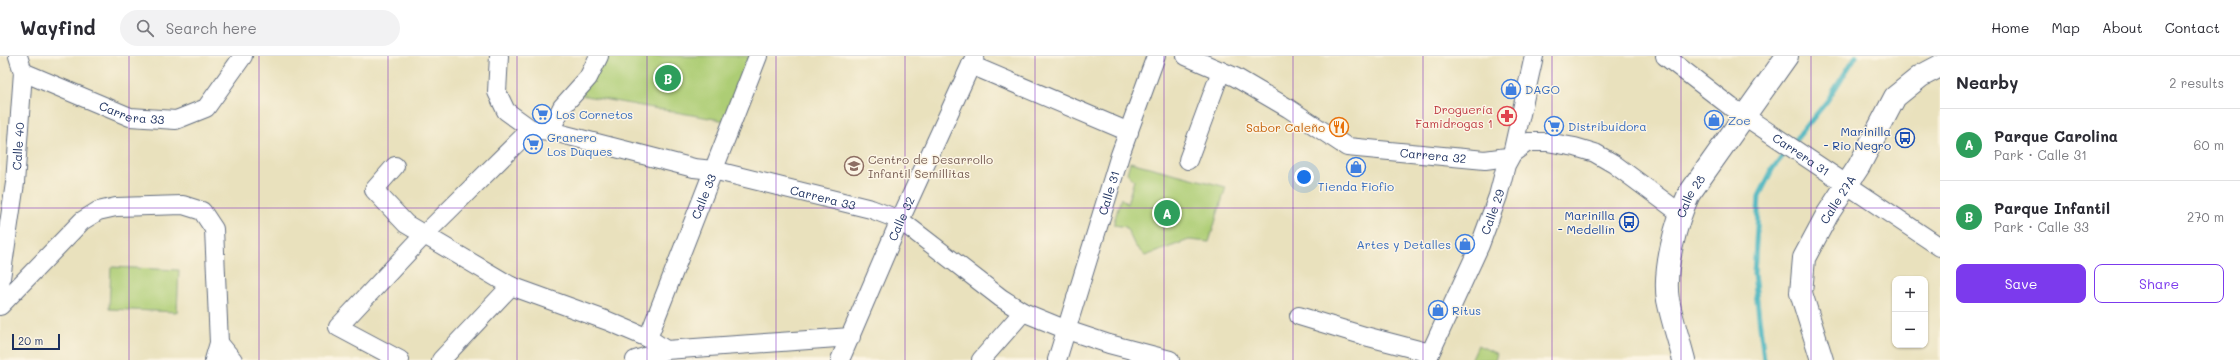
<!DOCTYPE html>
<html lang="en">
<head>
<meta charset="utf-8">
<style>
  body { margin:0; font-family:Mali,sans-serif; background:#f2f2f3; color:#2b2b33 }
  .controls { position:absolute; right:12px; bottom:12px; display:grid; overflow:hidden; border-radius:8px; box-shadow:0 1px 3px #0004 }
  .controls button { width:36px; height:36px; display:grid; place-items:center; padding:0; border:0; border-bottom:1px solid #e1e1e2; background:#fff; color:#2b2b33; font:20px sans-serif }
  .scale { position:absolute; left:12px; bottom:10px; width:48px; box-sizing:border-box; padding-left:4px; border:2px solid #1b2f5e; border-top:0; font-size:11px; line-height:14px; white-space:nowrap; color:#1b2f5e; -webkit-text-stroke:3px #fcf5e5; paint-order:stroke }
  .you { position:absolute; left:1304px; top:121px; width:14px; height:14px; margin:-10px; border:3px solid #fff; border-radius:50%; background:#1a73e8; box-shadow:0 0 0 6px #1a73e833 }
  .badge { display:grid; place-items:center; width:26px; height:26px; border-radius:50%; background:#7c3aed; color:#fff; font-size:13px; font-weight:700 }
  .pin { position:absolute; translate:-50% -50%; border:2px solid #fff; box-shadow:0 1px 4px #0006 }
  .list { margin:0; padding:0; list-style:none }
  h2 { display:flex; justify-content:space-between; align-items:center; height:52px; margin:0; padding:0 16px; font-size:17px }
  h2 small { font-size:13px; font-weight:400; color:#7c7c81 }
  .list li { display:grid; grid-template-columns:26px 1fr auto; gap:12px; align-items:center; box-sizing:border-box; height:72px; padding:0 16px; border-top:1px solid #e1e1e2 }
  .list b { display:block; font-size:15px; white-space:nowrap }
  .list p { margin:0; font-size:13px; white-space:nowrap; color:#7c7c81 }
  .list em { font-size:13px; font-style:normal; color:#7c7c81 }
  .actions { display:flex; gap:8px; padding:12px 16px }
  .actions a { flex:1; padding:9px 0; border:1px solid #7c3aed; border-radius:8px; text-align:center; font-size:14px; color:#7c3aed }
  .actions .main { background:#7c3aed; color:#fff }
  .icon { flex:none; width:22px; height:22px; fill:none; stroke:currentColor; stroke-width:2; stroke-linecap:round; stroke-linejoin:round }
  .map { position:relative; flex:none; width:1940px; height:304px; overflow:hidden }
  header { display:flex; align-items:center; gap:24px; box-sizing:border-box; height:56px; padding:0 20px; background:#fff; border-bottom:1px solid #e1e1e2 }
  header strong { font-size:19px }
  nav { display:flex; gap:22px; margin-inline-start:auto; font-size:14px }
  .search { width:280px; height:36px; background:#f2f2f3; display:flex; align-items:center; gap:10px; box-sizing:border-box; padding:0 14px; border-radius:22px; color:#7c7c81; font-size:15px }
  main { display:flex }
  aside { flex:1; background:#fff }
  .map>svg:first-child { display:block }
</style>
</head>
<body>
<header>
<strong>Wayfind</strong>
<div class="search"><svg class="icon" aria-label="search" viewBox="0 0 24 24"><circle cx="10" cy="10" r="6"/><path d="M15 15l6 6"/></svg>Search here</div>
<nav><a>Home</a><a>Map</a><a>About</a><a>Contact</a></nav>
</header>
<main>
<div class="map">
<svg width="1940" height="304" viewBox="0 0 1940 304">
  <rect width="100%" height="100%" fill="#fcf5e5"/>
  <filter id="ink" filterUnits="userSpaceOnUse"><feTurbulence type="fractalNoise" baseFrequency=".025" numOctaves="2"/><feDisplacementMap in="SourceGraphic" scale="8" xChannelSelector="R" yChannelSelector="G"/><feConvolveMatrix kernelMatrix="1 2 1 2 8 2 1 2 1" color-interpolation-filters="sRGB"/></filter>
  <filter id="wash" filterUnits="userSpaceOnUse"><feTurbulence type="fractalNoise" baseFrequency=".012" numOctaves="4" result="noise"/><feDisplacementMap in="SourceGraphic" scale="16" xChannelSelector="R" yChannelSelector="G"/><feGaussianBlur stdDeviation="0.9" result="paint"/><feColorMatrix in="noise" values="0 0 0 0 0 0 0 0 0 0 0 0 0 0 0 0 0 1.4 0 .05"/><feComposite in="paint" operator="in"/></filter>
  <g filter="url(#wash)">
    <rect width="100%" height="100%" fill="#e9e1bd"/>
    <path fill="#adcd75" stroke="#647e6a" d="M605 0H753L726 65 580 39Z
      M1130 106 1226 131 1209 186 1189 184 1145 200 1135 190 1126 171 1114 169V166L1121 142 1127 148 1134 124 1127 117Z
      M111 211 179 214 177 256 109 253Z
      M1478 289 1497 298 1495 304H1471Z"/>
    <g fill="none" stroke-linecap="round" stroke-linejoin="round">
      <path stroke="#44b3be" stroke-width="5" d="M1764 304 1754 218 1759 140 1773 112 1827 45 1856 0"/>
    </g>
  </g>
  <g filter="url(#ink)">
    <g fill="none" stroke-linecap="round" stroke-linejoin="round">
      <defs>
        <g id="minor">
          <path id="s1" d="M499 0 497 36 506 55 531 73 550 75 694 112 713 114 871 153 900 164 1001 242 1023 256 1067 274 1109 288 1170 304"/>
          <path id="s2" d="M1186 0 1235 21 1288 52 1347 91 1485 104 1507 101 1528 86H1547L1575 91 1595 97 1614 108 1680 157"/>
          <path id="s3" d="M1665 0 1731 51 1940 191"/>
          <path d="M971 9 1129 76"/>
          <path id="s4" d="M23 16 130 61 176 64 206 52 243 0"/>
          <path d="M550 75 562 51 588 22 599 0"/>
          <path d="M1188 104 1221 15"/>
          <path d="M395 110 374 134 406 168 511 230 608 265 648 282 666 294"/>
          <path id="s5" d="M0 229 15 127 23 16 18 0"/>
          <path d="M0 250 82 165 98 155 116 151 183 149 202 155 214 173 219 287 214 304"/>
          <path d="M1299 260 1365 280 1430 297"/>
          <path id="s6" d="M648 282 758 0"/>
          <path d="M219 287 233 304"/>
          <path d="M400 304 338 271 425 178 531 73"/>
          <path d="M441 304 511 230"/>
          <path d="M635 304 666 294 851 281"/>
          <path id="s7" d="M840 304 900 164 975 0"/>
          <path d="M981 304 1023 256"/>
          <path id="s8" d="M1057 304 1120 99 1156 0"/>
          <path id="s9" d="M1427 304 1480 189 1498 140 1506 109 1512 98 1534 0"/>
        </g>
        <g id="major">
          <path id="s10" d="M1684 304C1679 284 1672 264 1668 244 1663 215 1676 165 1689 138L1787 0"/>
          <path id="s11" d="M1822 304 1801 237 1804 202 1827 159 1859 110 1895 41 1921 20 1940 10"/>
        </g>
      </defs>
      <use href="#minor" stroke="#636d7f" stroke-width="20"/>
      <use href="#major" stroke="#636d7f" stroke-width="24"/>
      <use href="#minor" stroke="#fff" stroke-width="18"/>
      <use href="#major" stroke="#fff" stroke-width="22"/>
    </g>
  </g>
  <path fill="none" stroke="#7b2cbf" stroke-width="1" stroke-opacity="0.55" d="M129 0V304M259 0V304M388 0V304M517 0V304M647 0V304M776 0V304M905 0V304M1035 0V304M1164 0V304M1293 0V304M1423 0V304M1552 0V304M1681 0V304M1811 0V304M0 152H1940"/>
  <defs>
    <symbol id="shop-ring" viewBox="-11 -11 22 22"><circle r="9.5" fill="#fcf5e5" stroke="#3f7fe0" stroke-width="1.5"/><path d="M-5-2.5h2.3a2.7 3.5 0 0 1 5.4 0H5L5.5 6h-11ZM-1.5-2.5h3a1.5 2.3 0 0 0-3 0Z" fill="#3f7fe0"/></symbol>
    <symbol id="supermarket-ring" viewBox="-11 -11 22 22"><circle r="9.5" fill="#fcf5e5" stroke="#3f7fe0" stroke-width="1.5"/><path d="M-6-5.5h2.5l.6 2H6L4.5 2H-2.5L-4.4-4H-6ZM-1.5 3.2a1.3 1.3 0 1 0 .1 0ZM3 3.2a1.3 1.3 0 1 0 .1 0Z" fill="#3f7fe0"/></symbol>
    <symbol id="pharmacy-ring" viewBox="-11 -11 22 22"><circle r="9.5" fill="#fcf5e5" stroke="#e0444e" stroke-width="1.5"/><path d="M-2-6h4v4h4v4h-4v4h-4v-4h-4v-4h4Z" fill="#e0444e"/></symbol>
    <symbol id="restaurant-ring" viewBox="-11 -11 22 22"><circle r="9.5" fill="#fcf5e5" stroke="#e8710a" stroke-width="1.5"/><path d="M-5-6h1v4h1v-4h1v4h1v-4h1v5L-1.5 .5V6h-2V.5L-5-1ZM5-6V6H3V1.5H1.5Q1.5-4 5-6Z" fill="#e8710a"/></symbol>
    <symbol id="bus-ring" viewBox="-11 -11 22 22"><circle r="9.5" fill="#fcf5e5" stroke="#1a4fb4" stroke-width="1.5"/><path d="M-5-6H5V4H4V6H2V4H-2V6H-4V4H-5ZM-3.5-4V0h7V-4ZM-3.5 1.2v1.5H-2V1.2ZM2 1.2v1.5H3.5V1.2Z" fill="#1a4fb4"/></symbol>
    <symbol id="school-ring" viewBox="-11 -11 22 22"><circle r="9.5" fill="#fcf5e5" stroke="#8d6e63" stroke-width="1.5"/><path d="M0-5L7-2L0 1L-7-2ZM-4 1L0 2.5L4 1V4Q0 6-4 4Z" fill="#8d6e63"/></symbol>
  </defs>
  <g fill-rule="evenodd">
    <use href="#shop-ring" x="1500" y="22" width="22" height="22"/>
    <use href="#supermarket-ring" x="531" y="47" width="22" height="22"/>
    <use href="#pharmacy-ring" x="1496" y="49" width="22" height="22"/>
    <use href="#shop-ring" x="1703" y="53" width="22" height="22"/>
    <use href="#supermarket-ring" x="1543" y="59" width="22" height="22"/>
    <use href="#restaurant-ring" x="1328" y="60" width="22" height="22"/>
    <use href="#bus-ring" x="1894" y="71" width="22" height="22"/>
    <use href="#supermarket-ring" x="522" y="77" width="22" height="22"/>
    <use href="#school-ring" x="843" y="99" width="22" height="22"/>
    <use href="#shop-ring" x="1345" y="100" width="22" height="22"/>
    <use href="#bus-ring" x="1618" y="155" width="22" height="22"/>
    <use href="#shop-ring" x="1454" y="177" width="22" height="22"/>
    <use href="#shop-ring" x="1427" y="243" width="22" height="22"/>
  </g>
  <g text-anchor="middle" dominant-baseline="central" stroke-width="3" stroke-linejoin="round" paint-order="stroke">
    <g font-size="12" fill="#366cbe" stroke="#fcf5e5" text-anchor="start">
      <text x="1525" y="33">DAGO</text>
      <text x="556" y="58">Los Cornetos</text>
      <text x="1728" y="64">Zoe</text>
      <text x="1568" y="70">Distribuidora</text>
      <text x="547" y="81">Granero<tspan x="547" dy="14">Los Duques</tspan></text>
      <text x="1356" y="130" text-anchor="middle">Tienda Fiofio</text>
      <text x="1451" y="188" text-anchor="end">Artes y Detalles</text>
      <text x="1452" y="254">Ritus</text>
    </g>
    <g font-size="12" fill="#be3a42" stroke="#fcf5e5" text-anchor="end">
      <text x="1493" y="53">Droguería<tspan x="1493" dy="14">Famidrogas 1</tspan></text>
    </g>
    <g font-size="12" fill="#1b2f5e" stroke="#fcf5e5">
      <text stroke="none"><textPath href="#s4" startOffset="117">Carrera 33</textPath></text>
      <text stroke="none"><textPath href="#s5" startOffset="140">Calle 40</textPath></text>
      <text stroke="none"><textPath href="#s3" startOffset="168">Carrera 31</textPath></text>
      <text stroke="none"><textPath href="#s2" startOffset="272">Carrera 32</textPath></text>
      <text stroke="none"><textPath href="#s8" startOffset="175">Calle 31</textPath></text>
      <text stroke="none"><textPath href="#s6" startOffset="152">Calle 33</textPath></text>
      <text stroke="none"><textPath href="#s1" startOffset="388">Carrera 33</textPath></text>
      <text stroke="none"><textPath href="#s10" startOffset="170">Calle 28</textPath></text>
      <text stroke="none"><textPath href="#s11" startOffset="173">Calle 27A</textPath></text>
      <text stroke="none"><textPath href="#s9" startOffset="162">Calle 29</textPath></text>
      <text stroke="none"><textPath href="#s7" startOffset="154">Calle 32</textPath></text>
    </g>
    <g font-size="12" fill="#c56008" stroke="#fcf5e5" text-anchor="end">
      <text x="1325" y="71">Sabor Caleño</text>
    </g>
    <g font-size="12" fill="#164399" stroke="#fcf5e5" text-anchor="end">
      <text x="1891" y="75">Marinilla<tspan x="1891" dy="14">- Rio Negro</tspan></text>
      <text x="1615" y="159">Marinilla<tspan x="1615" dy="14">- Medellín</tspan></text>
    </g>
    <g font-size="12" fill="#785e54" stroke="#fcf5e5" text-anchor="start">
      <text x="868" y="103">Centro de Desarrollo<tspan x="868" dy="14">Infantil Semillitas</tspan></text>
    </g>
  </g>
</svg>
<div class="controls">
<button>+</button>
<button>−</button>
</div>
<div class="scale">20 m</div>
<div class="you"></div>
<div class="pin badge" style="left:1167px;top:157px;background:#2e9e5b">A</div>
<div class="pin badge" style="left:668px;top:22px;background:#2e9e5b">B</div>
</div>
<aside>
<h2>Nearby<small>2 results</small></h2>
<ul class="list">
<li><span class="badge" style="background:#2e9e5b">A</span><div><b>Parque Carolina</b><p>Park · Calle 31</p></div><em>60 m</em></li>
<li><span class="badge" style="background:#2e9e5b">B</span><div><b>Parque Infantil</b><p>Park · Calle 33</p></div><em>270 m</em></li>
</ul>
<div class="actions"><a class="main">Save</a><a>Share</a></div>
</aside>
</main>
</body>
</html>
